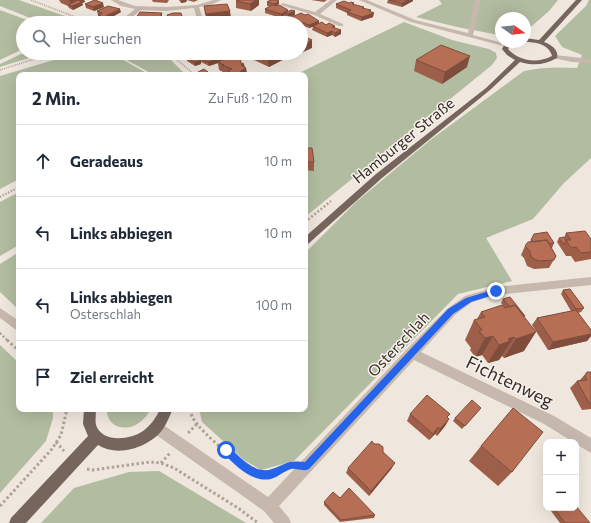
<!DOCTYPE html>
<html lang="de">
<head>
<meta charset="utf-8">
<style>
  body { margin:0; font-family:Commissioner,sans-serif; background:#f2f2f3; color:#1f2937 }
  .controls { position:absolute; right:12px; bottom:12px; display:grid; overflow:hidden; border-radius:8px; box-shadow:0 4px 16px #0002 }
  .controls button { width:36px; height:36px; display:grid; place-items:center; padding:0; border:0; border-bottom:1px solid #e0e1e3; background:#fff; color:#1f2937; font:20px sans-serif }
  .compass { position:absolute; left:495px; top:12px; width:36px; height:36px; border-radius:50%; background:#fff; box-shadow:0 4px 16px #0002; rotate:104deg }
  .stop { position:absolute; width:12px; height:12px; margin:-9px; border:3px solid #2563eb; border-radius:50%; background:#fff }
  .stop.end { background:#2563eb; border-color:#fff; box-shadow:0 1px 4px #0008 }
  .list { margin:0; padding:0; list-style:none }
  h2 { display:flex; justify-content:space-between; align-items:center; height:52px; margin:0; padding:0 16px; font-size:17px }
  h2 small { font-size:13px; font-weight:400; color:#747a83 }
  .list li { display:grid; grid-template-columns:26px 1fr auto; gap:12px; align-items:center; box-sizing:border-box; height:72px; padding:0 16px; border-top:1px solid #e0e1e3 }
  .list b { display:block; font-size:15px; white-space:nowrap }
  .list p { margin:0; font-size:13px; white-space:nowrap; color:#747a83 }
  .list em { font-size:13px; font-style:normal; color:#747a83 }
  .icon { flex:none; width:22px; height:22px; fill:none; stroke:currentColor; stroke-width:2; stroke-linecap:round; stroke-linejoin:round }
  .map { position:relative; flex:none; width:591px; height:523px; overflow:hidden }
  .search { position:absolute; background:#fff; box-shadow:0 4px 16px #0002; left:16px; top:16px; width:292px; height:44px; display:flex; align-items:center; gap:10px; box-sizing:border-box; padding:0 14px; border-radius:22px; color:#747a83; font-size:15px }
  .panel { position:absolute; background:#fff; box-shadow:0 4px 16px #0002; left:16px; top:72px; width:292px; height:340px; border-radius:8px }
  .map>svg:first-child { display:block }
</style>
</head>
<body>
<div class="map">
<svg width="591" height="523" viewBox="0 0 591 523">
  <rect width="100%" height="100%" fill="#efe7de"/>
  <path fill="#b2bca0" d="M0 0H19L85 23H43L0 6Z
    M439 0H558L549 11 525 32V18H501V35H499L457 27 416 17 442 4Z
    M589 0H591V158L564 183 533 219 486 238 512 281 458 294 294 461 261 470 244 460 202 422 199 409H305V253L356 202 429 141 524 71C542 67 559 67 577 68L582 55 562 47 555 36 586 6Z
    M0 10 35 23H23V49L0 60Z
    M404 22 452 40 489 49 496 53 497 58 492 65 305 217V75H295Z
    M23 53H45L0 67V64Z
    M77 53H111L150 75H19V179L0 189V76Z
    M114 53H164L186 75H154Z
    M19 192V245L0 256V202Z
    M19 252V310L0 292V264Z
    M0 345 19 363V409H53V418L46 441 0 493Z
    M107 409H151C147 416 141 423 133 426 120 431 106 424 107 409Z
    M159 471 246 523H41L74 488 129 472Z"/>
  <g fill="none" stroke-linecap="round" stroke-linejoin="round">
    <path stroke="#b1a296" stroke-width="1.5" stroke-dasharray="1 1" stroke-linecap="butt" d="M31 0 91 23
      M169 53 195 75
      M0 70 53 53"/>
    <path stroke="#b1a296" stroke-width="2" stroke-dasharray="1.5 1.5" stroke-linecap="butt" d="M0 197 19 187"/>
    <path stroke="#b1a296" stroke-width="2.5" stroke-dasharray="2 2" stroke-linecap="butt" d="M305 222 331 201
      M0 333 8 341"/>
    <path stroke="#b1a296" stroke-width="3" stroke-dasharray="2.5 2.5" stroke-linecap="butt" d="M7 340 19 351
      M191 409C191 412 191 415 193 418 200 432 248 473 263 475 270 476 275 472 281 470
      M188 433 197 424
      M56 442 64 451
      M161 463 170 453
      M87 469 93 470 150 462 161 463 174 468 238 508 258 523
      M0 506 52 449 61 435 67 409"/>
    <path fill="#c6b8ac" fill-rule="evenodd" d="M111 0H118L135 6 166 7 197 5 213 0H221L211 5 199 7 204 23H198L194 8 166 11 141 10 125 23H118L135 9 121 6Z
      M331 0H337L320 14 343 24V26H339L314 15 280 5 283 3 315 12Z
      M359 0H367L415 20 468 33 475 0H481L473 35 510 45 507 47 411 22Z
      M555 55 591 59V63L572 62 553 58V56Z
      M591 277V285L496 295 472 302 455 315 421 352 554 416 591 438V453L576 444V442H573L544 424 414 360 279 506 289 518 291 523H274L264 511 152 432 151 428 152 424 157 422 162 424 268 497 407 349 447 309 465 296 496 287Z
      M0 308 19 321V332L0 318Z"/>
    <path fill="#75655d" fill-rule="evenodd" d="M576 0H582L544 42C552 45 559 50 557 58 545 65 533 66 520 62L490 90 382 178 308 244 305 246V237L376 174 486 88 515 60 507 55 502 49C505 43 507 42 514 42L508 49C519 61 537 64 552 56 549 44 535 42 525 42V38L539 40Z
      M84 409H96C96 414 95 420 96 425 102 443 130 440 143 431 151 425 156 418 160 409H173C170 415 167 423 163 429 150 447 118 458 98 445L26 523H9L11 518 88 436 83 424Z"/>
  </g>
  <path fill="#9d5f49" d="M59 0H84L85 2 82 3 83 5 73 10 69 8 68 6 61 3Z
    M152 0H169L167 3 153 2Z
    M179 0H198L194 2 187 0 186 2 181 3Z
    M237 0H259V5L251 11 236 8V1Z
    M311 0H327L324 2Z
    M388 0H413V1L402 7 387 3Z
    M279 1V4L276 6 295 15 288 18 285 17V15L281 18 265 13V9L270 6H267V2Z
    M349 3H354V5L371 12 373 17 361 21 347 15V13L336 8V4Z
    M85 4 104 7 94 11 86 8Z
    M204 6 231 18H229L237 22V23H211L210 21H207L205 14Z
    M97 11 121 12 105 21 99 19Z
    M162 13V16L161 21H155L153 23H134L133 22Z
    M290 18 319 21V24L335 26V28L341 30V34L335 37 332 35 327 37 312 30 313 27 309 28 301 25V23H295L290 21Z
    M254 53H288V57L269 67 254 60Z
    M291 53H301L296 55Z
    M228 55V58L241 62 245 67 246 68 247 75H227L223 73V72L219 70 218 63 209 66 201 62V64L195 66 187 61 186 57 198 58V57Z
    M416 60 467 67 442 84 414 71Z
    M305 148 314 162V171L305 170Z
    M566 233 591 239V259L575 262 571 256H566L557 242 559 238H564Z
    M534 234 554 243 552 248H551L556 256 549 268 534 269 527 266 524 258 521 255 525 246 530 242Z
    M563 290 584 308 581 312 578 313 591 330V336L587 341 548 350 532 325 537 318 571 311 561 294Z
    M503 299 525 316 524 317V351L504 358 502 356 499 360 488 363 482 355 475 357 470 350 471 348 465 340 474 320 477 319 481 312 505 308 501 303Z
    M587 372H591V409L582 410 570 388 577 381 580 380Z
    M481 408 462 429 453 421 455 418Z
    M410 414 447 418 449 419 445 426 437 436 435 434 429 440 407 421Z
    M481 446 512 472 498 486 469 461Z
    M348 468H392L369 496 346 473Z
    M340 498 375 515 374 518 340 522 324 505V502Z
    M555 508 590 523H560L551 511Z"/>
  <path fill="#7f4d3c" d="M69 0H84L85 2 82 3 83 5 73 10Z
    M181 0H187L186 2 181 3Z
    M256 0H259V5L251 11 250 4Z
    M408 0H413V1L402 7V3Z
    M279 1V4L275 7V4Z
    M103 3 104 7 94 11 93 7Z
    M120 9 121 12 105 21 104 17Z
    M288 10V13H285V15L281 18V14Z
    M230 11 231 18 207 21 206 14Z
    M295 11V15L288 18V14Z
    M162 13V16L161 21 160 17Z
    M374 13 373 17 361 21 362 17Z
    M154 17 155 21 153 23H150Z
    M183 19 184 23H170V21Z
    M319 21V24L309 28V25Z
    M341 30V34L335 37V33Z
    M332 31V35L327 37V33Z
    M312 40V48L301 53V45Z
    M175 53H184L176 56Z
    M280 53H288V57L269 67 268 59Z
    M296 53H301L296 55Z
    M228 55V59L218 62V63L209 66 208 62Z
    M470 56 467 67 442 84 445 72Z
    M201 60V64L195 66 194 62Z
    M241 60V65L244 64 245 69 246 68 247 75H235Z
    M208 72 209 75H202Z
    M536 332 524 351 504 358 516 339Z
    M591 334V336L587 341 548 350 553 342Z
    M493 336 482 355 475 357 485 338Z
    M514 337 499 360 488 363 499 345 508 339Z
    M449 419 445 426 437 436 440 429Z
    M438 427 435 434 429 440 433 434Z
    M395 463 392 468 369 496 371 491Z"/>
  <path fill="#b66e55" stroke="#7f4d3c" d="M78 0 82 2 72 6 68 5Z
    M95 0 103 3 93 7 85 4Z
    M237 0H256L250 4 236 1Z
    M270 0H276L279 1 275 4 267 2Z
    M389 0H408L402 3Z
    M344 1 349 3 351 2 354 3 352 4 364 7 362 8 371 10 369 11 374 13 362 17 347 12 351 10 336 4Z
    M227 4 230 11 206 14 204 6Z
    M272 5 277 6 279 5 288 10 281 14 265 9Z
    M108 6 120 9 104 17 98 15 102 13 97 11Z
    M291 10 295 11 288 14 285 13Z
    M140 12 162 13 160 17H154L150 23 133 22Z
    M173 13H181L183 19H181L170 21 167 15Z
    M301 13 305 15 308 14 319 21 309 25 290 18Z
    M222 16 237 22 234 23H216L210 20Z
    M181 19 188 23H170Z
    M255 20 263 23H247Z
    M322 22 326 25 329 23 335 26 332 27 341 30 335 33 332 31 327 33 313 26Z
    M301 35 312 40 301 45Z
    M441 45 470 56 445 72 416 60Z
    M207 53H224L228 55 208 62 198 57Z
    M255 53H280L268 59Z
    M283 53H288L283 55Z
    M192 55 201 60 194 62 186 57Z
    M231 56 241 60 240 62 244 64 241 65 246 68 235 75 228 71 232 69 222 65H224L218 62Z
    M204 69 208 72 202 75 198 72Z
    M305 148H312L314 162H305Z
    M585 231 591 239V252L581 253 576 247 571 248 566 240H571L566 233Z
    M547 232 554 243 549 244 547 240 534 242 531 240 534 234Z
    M564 237 566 241 564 245 559 238Z
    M547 240 556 256 554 260 539 261 532 258 529 250 525 246 528 242Z
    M570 289 584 308 576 309 563 290Z
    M510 297 525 316H524L515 305 510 307 503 299Z
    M502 305 505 308 515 305 536 332 516 339 514 337 508 339 510 341 499 345 493 336 485 338 479 331 482 330 474 320 485 317 481 312Z
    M576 310 591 330V334L553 342 537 318Z
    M587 372H591V403H589L577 381 587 380 585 376Z
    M427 395 450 414 447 417 449 419 440 429 438 427 433 434 410 414Z
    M472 400 481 408 465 426 455 418Z
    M513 408 543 432 512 472 481 446Z
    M372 441 374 444H379L383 447V452L395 463 371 491 348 468Z
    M349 488 375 515 341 520 324 502 333 492 340 498Z
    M576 506 590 523H565L554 508H576Z"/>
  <path fill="#2563eb" d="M496 289H499V293L471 302 453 314 309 469C303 472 297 468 291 469 284 471 278 477 271 479 252 483 235 465 223 453L222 450 223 447 226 446 229 447C240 457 255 475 272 469 288 464 285 460 305 462L448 309 466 298Z"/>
  <g text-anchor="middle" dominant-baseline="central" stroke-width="3" stroke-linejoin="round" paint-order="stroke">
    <g font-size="15" fill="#352d2a" stroke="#f7f1ea">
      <text transform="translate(403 140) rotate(-39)">Hamburger Straße</text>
      <text transform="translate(398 344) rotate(-47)">Osterschlah</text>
    </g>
    <g font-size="18" fill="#352d2a" stroke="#f7f1ea">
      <text transform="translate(510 381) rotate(26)">Fichtenweg</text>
    </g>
  </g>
</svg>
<div class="controls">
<button>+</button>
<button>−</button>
</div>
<svg class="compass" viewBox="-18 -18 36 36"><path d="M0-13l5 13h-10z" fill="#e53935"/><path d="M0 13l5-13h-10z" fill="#747a83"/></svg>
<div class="stop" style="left:226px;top:450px"></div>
<div class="stop end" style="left:496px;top:291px"></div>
<div class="search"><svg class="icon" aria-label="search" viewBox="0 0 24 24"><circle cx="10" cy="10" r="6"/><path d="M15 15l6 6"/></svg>Hier suchen</div>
<section class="panel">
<h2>2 Min.<small>Zu Fuß · 120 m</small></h2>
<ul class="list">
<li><svg class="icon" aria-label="ahead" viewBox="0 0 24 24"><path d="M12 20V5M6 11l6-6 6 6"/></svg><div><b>Geradeaus</b></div><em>10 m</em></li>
<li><svg class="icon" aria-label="left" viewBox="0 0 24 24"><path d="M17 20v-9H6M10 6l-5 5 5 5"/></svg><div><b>Links abbiegen</b></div><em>10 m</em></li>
<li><svg class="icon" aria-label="left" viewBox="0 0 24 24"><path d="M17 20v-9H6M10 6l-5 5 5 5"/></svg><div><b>Links abbiegen</b><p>Osterschlah</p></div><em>100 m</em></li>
<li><svg class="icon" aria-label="arrive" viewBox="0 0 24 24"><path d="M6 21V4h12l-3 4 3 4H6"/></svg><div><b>Ziel erreicht</b></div></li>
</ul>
</section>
</div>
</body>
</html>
